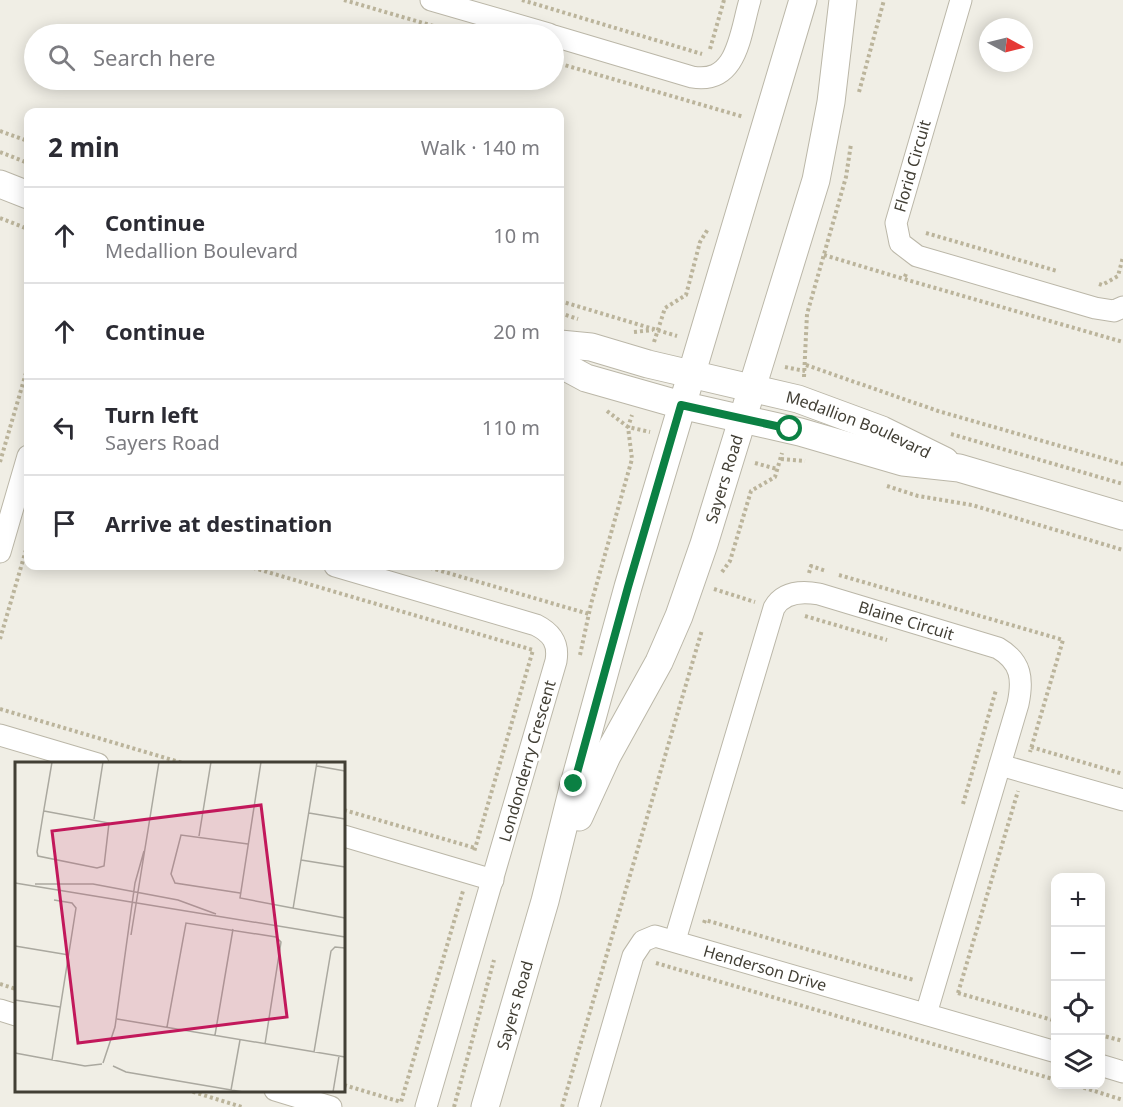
<!DOCTYPE html>
<html lang="en">
<head>
<meta charset="utf-8">
<style>
  body { margin:0; font-family:"Noto Sans",sans-serif; background:#f7f7f7; color:#2b2b33 }
  .controls { position:absolute; right:18px; bottom:18px; display:grid; overflow:hidden; border-radius:12px; box-shadow:0 3px 15px #0003 }
  .controls button { width:54px; height:54px; display:grid; place-items:center; padding:0; border:0; border-bottom:2px solid #e1e1e2; background:#fff; color:#2b2b33; font:30px sans-serif }
  .compass { position:absolute; left:979px; top:18px; width:54px; height:54px; border-radius:50%; background:#fff; box-shadow:0 3px 15px #0003; rotate:97deg }
  .stop { position:absolute; width:18px; height:18px; margin:-14px; border:4px solid #0b8043; border-radius:50%; background:#fff }
  .stop.end { background:#0b8043; border-color:#fff; box-shadow:0 2px 6px #0008 }
  .list { margin:0; padding:0; list-style:none }
  h2 { display:flex; justify-content:space-between; align-items:center; height:78px; margin:0; padding:0 24px; font-size:26px }
  h2 small { font-size:20px; font-weight:400; color:#7c7c81 }
  .list li { display:grid; grid-template-columns:39px 1fr auto; gap:18px; align-items:center; box-sizing:border-box; height:96px; padding:0 24px; border-top:2px solid #e1e1e2 }
  .list b { display:block; font-size:22px; white-space:nowrap }
  .list p { margin:0; font-size:20px; white-space:nowrap; color:#7c7c81 }
  .list em { font-size:20px; font-style:normal; color:#7c7c81 }
  .icon { flex:none; width:33px; height:33px; fill:none; stroke:currentColor; stroke-width:2; stroke-linecap:round; stroke-linejoin:round }
  .map { position:relative; flex:none; width:1123px; height:1107px; overflow:hidden }
  .search { position:absolute; background:#fff; box-shadow:0 3px 15px #0003; left:24px; top:24px; width:540px; height:66px; display:flex; align-items:center; gap:15px; box-sizing:border-box; padding:0 21px; border-radius:33px; color:#7c7c81; font-size:22px }
  .panel { position:absolute; background:#fff; box-shadow:0 3px 15px #0003; left:24px; top:108px; width:540px; height:462px; border-radius:12px }
  .map>svg:first-child { display:block }
</style>
</head>
<body>
<div class="map">
<svg width="1123" height="1107" viewBox="0 0 1123 1107">
  <rect width="100%" height="100%" fill="#f0eee5"/>
  <g fill="none" stroke-linecap="round" stroke-linejoin="round">
    <defs>
      <g id="minor">
        <path d="M431 0 549 34"/>
        <path d="M961 0 896 223 900 243 917 256 1095 308 1114 311 1123 307"/>
        <path d="M554 36 692 77C738 85 740 33 750 0"/>
        <path d="M0 552 28 456"/>
        <path d="M335 566 536 625C552 633 559 643 556 661L426 1107"/>
        <path d="M0 735 98 764"/>
        <path d="M1000 765 1123 800"/>
        <path d="M344 836 493 880"/>
        <path id="s1" d="M675 940 774 608C783 592 802 591 819 594L998 648C1022 662 1023 680 1018 704L926 1014"/>
        <path d="M0 1010 16 1015"/>
        <path d="M1100 1065 1123 1072"/>
        <path d="M275 1090 331 1107"/>
        <path id="s2" d="M589 1107 633 956 643 941 655 936 1056 1052"/>
      </g>
      <g id="tertiary">
        <path d="M0 184 28 195"/>
        <path id="s3" d="M560 344 591 347 648 364 798 399 882 430 945 461"/>
        <path d="M560 364 586 378 681 405 800 432 903 462 959 468 1123 516"/>
        <path id="s4" d="M579 817 607 756 659 662 679 616 704 544 816 180 831 102 843 0"/>
        <path id="s5" d="M485 1107 545 901 574 784 628 587 803 0"/>
      </g>
    </defs>
    <use href="#minor" stroke="#bbb7a8" stroke-width="23"/>
    <use href="#tertiary" stroke="#bbb7a8" stroke-width="29"/>
    <path stroke="#bbb49b" stroke-width="4" stroke-dasharray="3 3" stroke-linecap="butt" d="M344 0 461 34
      M522 0 702 54
      M710 49 724 0
      M554 62 744 117
      M859 92 884 0
      M0 131 28 141
      M0 152 28 163
      M0 218 28 229
      M926 233 1057 271
      M824 255 904 279
      M906 274 904 279 1123 342
      M1099 284 1102 285 1118 276 1123 257
      M560 301 677 336
      M560 313 578 319
      M634 332 653 330
      M654 342 665 308 686 295 700 242 708 229
      M806 365 938 411 1123 464
      M785 367 805 371
      M804 377 807 314 846 177 851 144
      M607 411 628 427 650 432
      M951 434 1123 484
      M781 459 805 461
      M0 462 28 366
      M755 463 777 469
      M887 486 918 496 972 505 1123 550
      M247 566 533 650 474 852
      M424 566 589 614
      M722 572 730 561 751 491 775 477 782 453
      M809 573 811 566 826 571
      M839 575 1063 640 1030 752
      M714 589 755 602
      M805 616 887 640
      M0 639 28 543
      M580 655 591 604 632 459 628 427 632 415
      M0 709 186 764
      M1031 747 1123 774
      M963 804 996 690
      M344 810 475 848
      M704 923 705 920 914 980
      M656 963 1056 1080
      M0 984 16 989
      M958 993 1018 791
      M958 993 1056 1021
      M1100 1035 1123 1041
      M1072 1084 1123 1100
      M344 1085 401 1102 463 891
      M187 1090 242 1107
      M454 1107 494 960
      M562 1107 702 630"/>
    <use href="#minor" stroke="#fff" stroke-width="21"/>
    <use href="#tertiary" stroke="#fff" stroke-width="27"/>
  </g>
  <g fill="none" stroke-linecap="round" stroke-linejoin="round">
    <path stroke="#0b8043" stroke-width="8" d="M574 784 628 587 681 405 790 429"/>
  </g>
  <g text-anchor="middle" dominant-baseline="central" stroke-width="6" stroke-linejoin="round" paint-order="stroke">
    <g font-size="16" fill="#423f35" stroke="#fff">
      <text transform="translate(912 166) rotate(-74)">Florid Circuit</text>
      <text stroke="none"><textPath href="#s3" startOffset="310">Medallion Boulevard</textPath></text>
      <text stroke="none"><textPath href="#s4" startOffset="369">Sayers Road</textPath></text>
      <text stroke="none"><textPath href="#s1" startOffset="488">Blaine Circuit</textPath></text>
      <text transform="translate(527 761) rotate(-74)">Londonderry Crescent</text>
      <text stroke="none"><textPath href="#s2" startOffset="303">Henderson Drive</textPath></text>
      <text stroke="none"><textPath href="#s5" startOffset="106">Sayers Road</textPath></text>
    </g>
  </g>
  <g transform="translate(15 762)">
    <rect width="330" height="330" fill="#f0eee5"/>
    <path fill="none" stroke="#aaa89f" stroke-width="1.5" d="M246 0 225 136 330 156M302 4 330 9M29 49 94 61 89 104 82 106 23 94 22 90 28 53 37 0M294 51 330 57M79 57 88 0M184 74 196 0M286 98 330 105M0 121 330 175M20 122H78L163 138 201 152M225 131 160 121 156 112 166 73 233 82M278 147 302 0M116 173 144 0M0 184 54 193M0 238 45 245M102 257 330 295M152 265 171 161 261 175 266 180 250 282M200 273 218 167M299 290 316 189 320 185 330 186M0 291 70 304 87 302M37 298 61 146 57 141 39 138M88 301 100 265 120 121 129 89M98 304 111 310 228 330M216 328 225 278M318 330 324 294"/>
    <path fill="#c2185b" fill-opacity="0.15" stroke="#c2185b" stroke-width="3" d="M246 43 272 255 63 281 37 69Z"/>
    <rect width="330" height="330" fill="none" stroke="#423f35" stroke-width="3"/>
  </g>
</svg>
<div class="controls">
<button>+</button>
<button>−</button>
<button><svg class="icon" aria-label="locate" viewBox="0 0 24 24"><circle cx="12" cy="12" r="6"/><path d="M12 2v4M12 18v4M2 12h4M18 12h4"/></svg></button>
<button><svg class="icon" aria-label="layers" viewBox="0 0 24 24"><path d="M12 4l9 5-9 5-9-5zM3 14l9 5 9-5"/></svg></button>
</div>
<svg class="compass" viewBox="-18 -18 36 36"><path d="M0-13l5 13h-10z" fill="#e53935"/><path d="M0 13l5-13h-10z" fill="#7c7c81"/></svg>
<div class="stop" style="left:790px;top:429px"></div>
<div class="stop end" style="left:574px;top:784px"></div>
<div class="search"><svg class="icon" aria-label="search" viewBox="0 0 24 24"><circle cx="10" cy="10" r="6"/><path d="M15 15l6 6"/></svg>Search here</div>
<section class="panel">
<h2>2 min<small>Walk · 140 m</small></h2>
<ul class="list">
<li><svg class="icon" aria-label="ahead" viewBox="0 0 24 24"><path d="M12 20V5M6 11l6-6 6 6"/></svg><div><b>Continue</b><p>Medallion Boulevard</p></div><em>10 m</em></li>
<li><svg class="icon" aria-label="ahead" viewBox="0 0 24 24"><path d="M12 20V5M6 11l6-6 6 6"/></svg><div><b>Continue</b></div><em>20 m</em></li>
<li><svg class="icon" aria-label="left" viewBox="0 0 24 24"><path d="M17 20v-9H6M10 6l-5 5 5 5"/></svg><div><b>Turn left</b><p>Sayers Road</p></div><em>110 m</em></li>
<li><svg class="icon" aria-label="arrive" viewBox="0 0 24 24"><path d="M6 21V4h12l-3 4 3 4H6"/></svg><div><b>Arrive at destination</b></div></li>
</ul>
</section>
</div>
</body>
</html>
